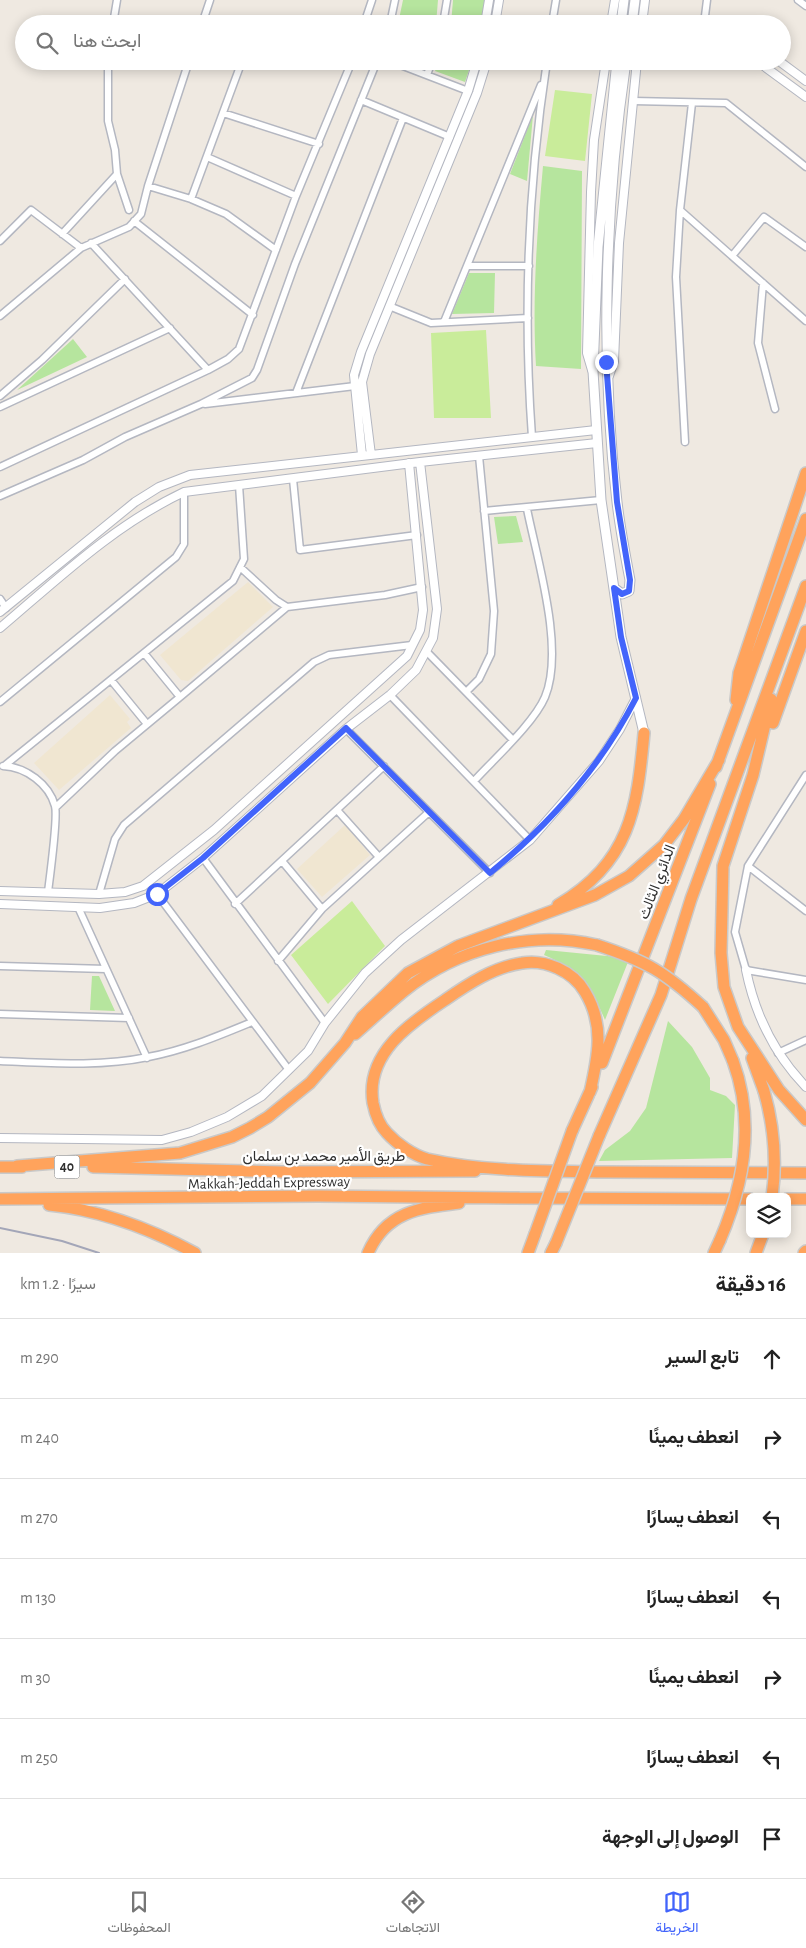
<!DOCTYPE html>
<html lang="ar">
<head>
<meta charset="utf-8">
<style>
  body { margin:0; font-family:"Alegreya Sans",Vazirmatn,sans-serif; background:#f6f6f6; color:#222; direction:rtl }
  .controls { position:absolute; right:15px; bottom:15px; display:grid; overflow:hidden; border-radius:8px; box-shadow:0 2px 12px #0003 }
  .controls button { width:45px; height:45px; display:grid; place-items:center; padding:0; border:0; border-bottom:1px solid #e0e0e0; background:#fff; color:#222; font:25px sans-serif }
  .stop { position:absolute; width:15px; height:15px; margin:-11px; border:4px solid #4264fb; border-radius:50%; background:#fff }
  .stop.end { background:#4264fb; border-color:#fff; box-shadow:0 1px 5px #0008 }
  .list { margin:0; padding:0; list-style:none }
  h2 { display:flex; justify-content:space-between; align-items:center; height:65px; margin:0; padding:0 20px; font-size:21px }
  h2 small { font-size:16px; font-weight:400; color:#767676 }
  .list li { display:grid; grid-template-columns:32px 1fr auto; gap:15px; align-items:center; box-sizing:border-box; height:80px; padding:0 20px; border-top:1px solid #e0e0e0 }
  .list b { display:block; font-size:19px; white-space:nowrap }
  .list em { font-size:16px; font-style:normal; color:#767676 }
  .icon { flex:none; width:28px; height:28px; fill:none; stroke:currentColor; stroke-width:2; stroke-linecap:round; stroke-linejoin:round }
  .map { position:relative; flex:none; width:806px; height:1253px; overflow:hidden; direction:ltr }
  .search { position:absolute; background:#fff; box-shadow:0 2px 12px #0003; left:15px; right:15px; top:15px; height:55px; display:flex; align-items:center; gap:12px; box-sizing:border-box; padding:0 18px; border-radius:28px; color:#767676; font-size:19px }
  .sheet { height:625px; background:#fff }
  nav { display:flex; justify-content:space-around; align-items:center; box-sizing:border-box; height:70px; border-top:1px solid #e0e0e0; background:#fff; font-size:14px; color:#767676 }
  nav a { display:grid; justify-items:center; gap:2px }
  nav .on { color:#4264fb }
  .map>svg:first-child { display:block }
</style>
</head>
<body>
<div class="map">
<svg width="806" height="1253" viewBox="0 0 806 1253">
  <rect width="100%" height="100%" fill="#efe9e1"/>
  <path fill="#f0e6d1" d="M248 582 273 607 188 681 181 680 160 655Z
    M110 695 130 719 127 722 131 728 59 790 34 763Z
    M345 825 370 855 322 897 297 869Z"/>
  <path fill="#b6e59e" d="M403 0H438L436 24 418 20 417 24H398Z
    M453 0H485L483 24H451Z
    M439 61H472L465 82 435 71Z
    M533 115 527 181 510 174Z
    M543 166 582 171 581 369 536 366C532 299 537 233 543 166Z
    M469 273H495L494 313 452 314Z
    M73 339 87 357 17 390Z
    M516 516 523 542 498 544 494 517Z
    M546 950 617 957 628 962 605 1020C590 984 580 970 544 955Z
    M92 976H99L115 1011 90 1010Z
    M668 1021 692 1047 710 1078V1090L726 1096 735 1105 732 1158 599 1161 605 1150 630 1131 646 1108Z"/>
  <path fill="#c9ec9a" d="M555 90 592 94 585 161 545 156Z
    M486 330 491 418H434L431 333Z
    M352 901 385 946 328 1004 291 955Z"/>
  <g fill="none" stroke-linecap="round" stroke-linejoin="round">
    <defs>
      <path id="minor" d="M798 0 806 6
        M113 24 117 0
        M202 24 210 0
        M364 24 372 0
        M390 24 395 0
        M443 24 447 0
        M552 24 556 0
        M704 24 707 0
        M390 61 468 91
        M427 75 432 61
        M361 100 450 137
        M633 101 726 103 806 167
        M223 113 319 144
        M207 157 296 196
        M117 174 129 210
        M148 186 191 199 226 214 276 250
        M191 199 242 61
        M680 210 692 103
        M134 221 253 315
        M62 234 117 174 115 150 108 121V61
        M0 241 31 210 81 248
        M91 243 208 370
        M806 247 764 217 732 256 806 321
        M468 266H529
        M763 283 758 343 775 409
        M389 306 431 323 528 318
        M0 316 81 248 129 227 141 214 148 186 189 61
        M444 322 541 85
        M296 393 403 118
        M0 396 42 360 125 279
        M205 404 355 386
        M0 407 170 328
        M532 437C523 313 528 185 547 61
        M685 442 676 277 680 210 732 256
        M0 467 208 370 228 359 239 349 296 196 352 61
        M293 479 300 550 417 535
        M0 496 83 460 125 437 201 404 252 378 257 370 295 264 377 61
        M484 511 601 500
        M240 567 276 600 287 607
        M0 599 6 608
        M427 652 512 739
        M111 680 147 724
        M466 692 479 679 491 654 494 611 479 456
        M390 695 530 840
        M180 697 287 607 385 595 422 587
        M0 702 176 557 184 544V492
        M346 729 490 873
        M3 766C26 767 49 784 55 806 58 817 50 876 48 892
        M4 766 233 581 244 559 239 485
        M806 775 748 866 806 911
        M474 781C494 759 534 723 545 697 565 649 537 559 527 509
        M56 807 115 751 180 697 144 653
        M337 810 379 857
        M203 858 325 1023
        M282 861 322 909
        M748 866 735 932 746 970 806 980
        M99 894 115 839 124 825 314 662 329 655 412 645
        M157 894 289 1070
        M235 904 384 766
        M78 907 147 1058
        M278 961 322 909 429 812
        M0 966 106 969
        M0 1014 129 1018
        M778 1053 806 1040
        M0 1061C49 1063 100 1067 148 1057 185 1050 218 1036 252 1022"/>
      <path id="tertiary" d="M485 24 489 0
        M495 24 499 0
        M611 24 615 0
        M642 24 645 0
        M757 61 806 97
        M779 61 806 81
        M592 370 587 353 591 192 594 140 606 61
        M609 376 614 361 619 243 637 61
        M362 455 354 375 361 352 468 91 477 61
        M371 455 362 382 370 354 477 93 487 61
        M0 612 135 502 159 487 190 475 596 430
        M0 628C59 578 114 525 184 492L420 462 597 443
        M0 891 99 894 125 892 143 886 214 830 407 656 420 630 423 610 409 463
        M0 904 100 908 134 903 157 894 203 858 346 729 390 695 416 670 433 638 437 609 420 462
        M746 970C755 1014 774 1054 806 1087
        M0 1138 162 1140 191 1132 227 1117 262 1096 308 1051 325 1023 365 973 401 940 530 840 599 761 620 729 636 698"/>
      <path id="secondary" d="M621 24 624 0
        M632 24 635 0
        M617 61 598 247 593 371 601 500 621 637 644 733
        M614 588 622 594 629 591 630 580C625 554 620 528 617 502 600 359 605 203 626 61"/>
      <path id="motorway" d="M771 699 753 775 723 866 721 953 724 987 738 1027 779 1090 806 1120
        M736 700 739 673 806 473
        M773 723 806 631
        M716 767 806 519
        M558 905C630 862 637 810 644 733
        M703 1007 724 1040 733 1061
        M355 1034C371 1020 387 1005 404 991 458 948 529 930 597 945
        M752 1058 764 1091
        M602 1063 710 784
        M590 1092C598 1057 605 1025 585 992 573 971 545 959 522 963 494 967 468 984 445 1000 410 1023 365 1054 373 1103 375 1113 380 1126 387 1133 397 1144 413 1155 427 1159 486 1172 547 1171 607 1172 674 1172 740 1173 806 1173
        M572 1131 592 1087
        M599 1136 661 995 691 899 806 586
        M17 1166 180 1153 232 1137 250 1128 268 1117 310 1083 345 1043 362 1017 408 973 458 946 595 895 629 876 664 845 684 819 719 760
        M0 1167H22
        M93 1167 282 1172 475 1171
        M512 1198 750 1199
        M0 1199 318 1196 519 1198
        M787 1199H806
        M49 1205C101 1210 149 1228 195 1253
        M368 1253C386 1212 418 1208 459 1203
        M528 1253 535 1234
        M551 1253 556 1243
        M714 1253 720 1240
        M756 1253 763 1234
        M804 1253 806 1251"/>
    </defs>
    <use href="#minor" stroke="#b4b7c1" stroke-width="9"/>
    <use href="#tertiary" stroke="#b4b7c1" stroke-width="10"/>
    <use href="#secondary" stroke="#b4b7c1" stroke-width="11"/>
    <use href="#motorway" stroke="#c9c9c9" stroke-width="14"/>
    <use href="#minor" stroke="#fff" stroke-width="6"/>
    <use href="#tertiary" stroke="#fff" stroke-width="8"/>
    <use href="#secondary" stroke="#fff" stroke-width="9"/>
    <use href="#motorway" stroke="#ffa35c" stroke-width="11"/>
    <path stroke="#a3a6b8" stroke-width="2" d="M0 1228 62 1241 99 1253"/>
    <defs>
      <path id="motorway-bridge" d="M597 945C646 961 665 972 703 1007
        M764 1091C774 1126 777 1161 772 1197
        M535 1234 572 1131
        M720 1240C745 1182 755 1121 733 1061
        M556 1243 599 1136"/>
    </defs>
    <use href="#motorway-bridge" stroke="#c9c9c9" stroke-width="14" stroke-linecap="butt"/>
    <use href="#motorway-bridge" stroke="#ffa35c" stroke-width="11"/>
  </g>
  <g fill="none" stroke-linecap="round" stroke-linejoin="round">
    <path stroke="#4264fb" stroke-width="6" d="M157 894 203 858 346 728 490 873C550 824 600 768 636 698L621 637 614 588 622 594 629 591 630 580 617 502 606 362"/>
  </g>
  <g text-anchor="middle" dominant-baseline="central" stroke-width="4.5" stroke-linejoin="round" paint-order="stroke">
    <rect fill="#fff" stroke="#6d6d6d" stroke-width="1" x="54.5" y="1155.5" width="25" height="23" rx="4"/>
    <g font-size="14" font-weight="bold" fill="#2e2e2e">
      <text x="67" y="1167">40</text>
    </g>
    <g font-size="15" fill="#2e2e2e" stroke="#fff">
      <text transform="translate(657 882) rotate(-69)">الدائري الثالث</text>
      <text x="324" y="1156">طريق الأمير محمد بن سلمان</text>
      <text transform="translate(269 1183) rotate(-1)">Makkah-Jeddah Expressway</text>
    </g>
  </g>
</svg>
<div class="controls">
<button><svg class="icon" aria-label="layers" viewBox="0 0 24 24"><path d="M12 4l9 5-9 5-9-5zM3 14l9 5 9-5"/></svg></button>
</div>
<div class="stop" style="left:157px;top:894px"></div>
<div class="stop end" style="left:606px;top:362px"></div>
<div class="search"><svg class="icon" aria-label="search" viewBox="0 0 24 24"><circle cx="10" cy="10" r="6"/><path d="M15 15l6 6"/></svg>ابحث هنا</div>
</div>
<section class="sheet">
<h2>16 دقيقة<small>سيرًا · 1.2 km</small></h2>
<ul class="list">
<li><svg class="icon" aria-label="ahead" viewBox="0 0 24 24"><path d="M12 20V5M6 11l6-6 6 6"/></svg><div><b>تابع السير</b></div><em>290 m</em></li>
<li><svg class="icon" aria-label="right" viewBox="0 0 24 24"><path d="M7 20v-9h11M14 6l5 5-5 5"/></svg><div><b>انعطف يمينًا</b></div><em>240 m</em></li>
<li><svg class="icon" aria-label="left" viewBox="0 0 24 24"><path d="M17 20v-9H6M10 6l-5 5 5 5"/></svg><div><b>انعطف يسارًا</b></div><em>270 m</em></li>
<li><svg class="icon" aria-label="left" viewBox="0 0 24 24"><path d="M17 20v-9H6M10 6l-5 5 5 5"/></svg><div><b>انعطف يسارًا</b></div><em>130 m</em></li>
<li><svg class="icon" aria-label="right" viewBox="0 0 24 24"><path d="M7 20v-9h11M14 6l5 5-5 5"/></svg><div><b>انعطف يمينًا</b></div><em>30 m</em></li>
<li><svg class="icon" aria-label="left" viewBox="0 0 24 24"><path d="M17 20v-9H6M10 6l-5 5 5 5"/></svg><div><b>انعطف يسارًا</b></div><em>250 m</em></li>
<li><svg class="icon" aria-label="arrive" viewBox="0 0 24 24"><path d="M6 21V4h12l-3 4 3 4H6"/></svg><div><b>الوصول إلى الوجهة</b></div></li>
</ul>
</section>
<nav>
<a class="on"><svg class="icon" aria-label="map" viewBox="0 0 24 24"><path d="M3 6l6-2 6 2 6-2v14l-6 2-6-2-6 2zM9 4v14M15 6v14"/></svg>الخريطة</a>
<a><svg class="icon" aria-label="directions" viewBox="0 0 24 24"><path d="M12 3l9 9-9 9-9-9zM9 14v-3h6M13 9l2 2-2 2"/></svg>الاتجاهات</a>
<a><svg class="icon" aria-label="saved" viewBox="0 0 24 24"><path d="M7 4h10v16l-5-4-5 4z"/></svg>المحفوظات</a>
</nav>
</body>
</html>
